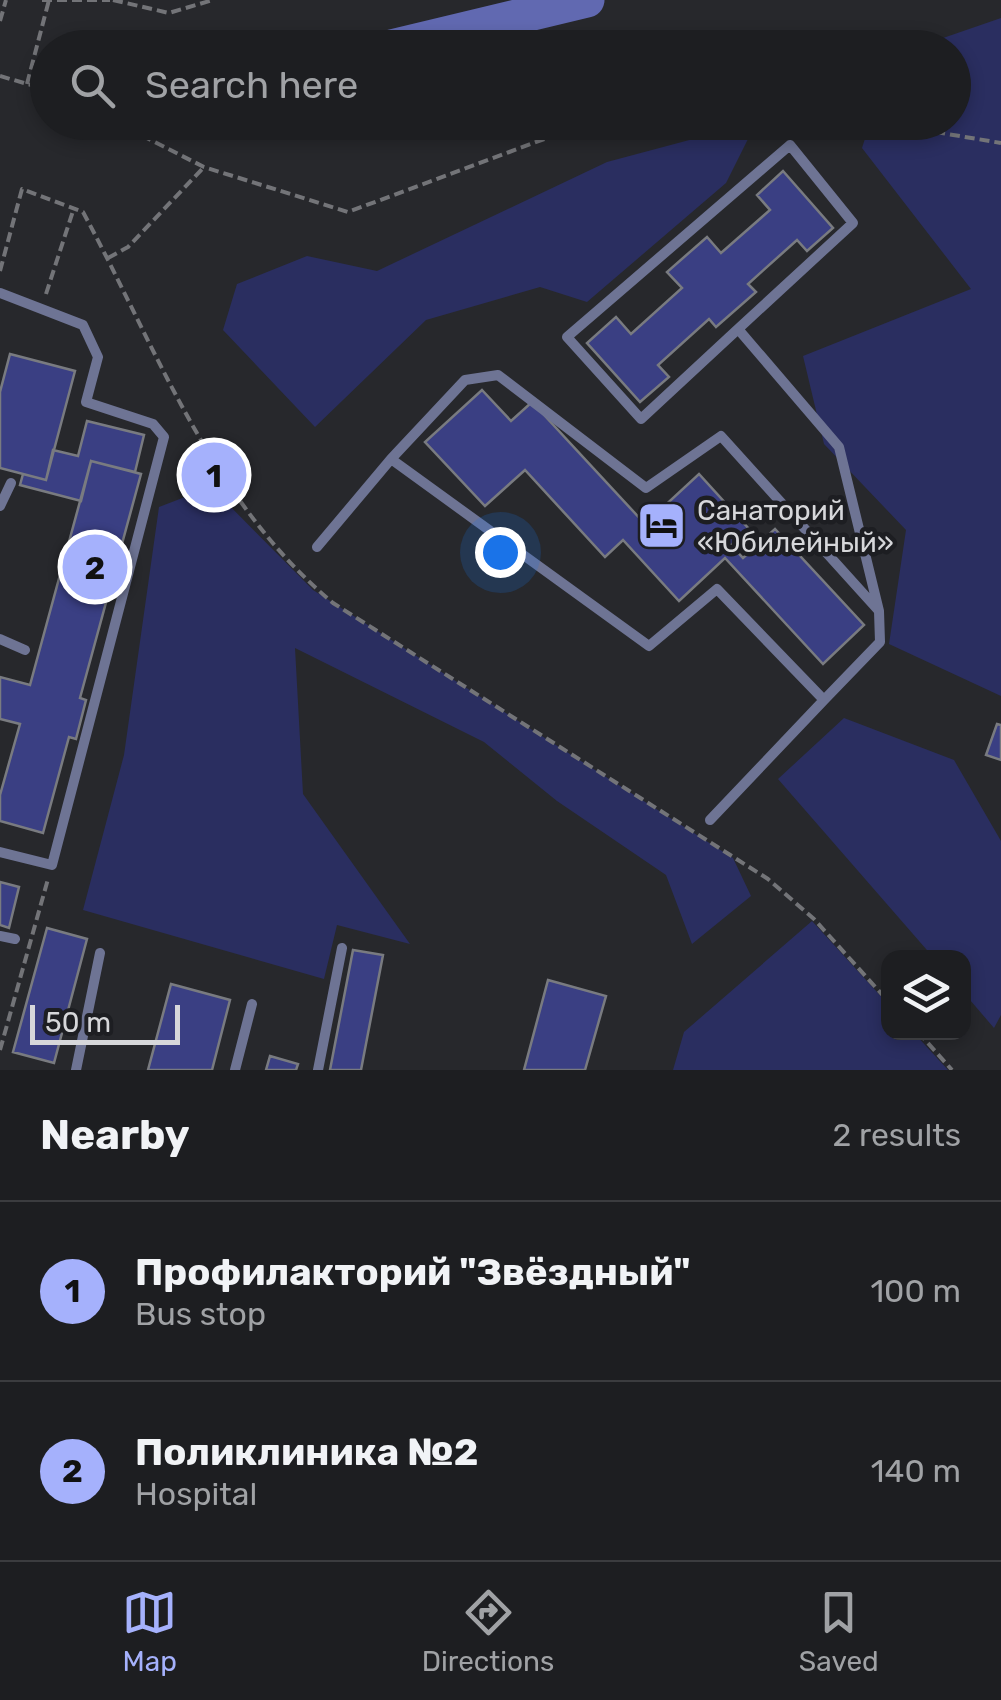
<!DOCTYPE html>
<html lang="en">
<head>
<meta charset="utf-8">
<style>
  body { margin:0; font-family:Rubik,sans-serif; background:#25272a; color:#f1f3f6 }
  .controls { position:absolute; right:30px; bottom:30px; display:grid; overflow:hidden; border-radius:20px; box-shadow:0 5px 15px #0003 }
  .controls button { width:90px; height:90px; display:grid; place-items:center; padding:0; border:0; border-bottom:2px solid #3b3c3f; background:#1d1e21; color:#f1f3f6; font:50px sans-serif }
  .scale { position:absolute; left:30px; bottom:25px; width:150px; box-sizing:border-box; padding-left:10px; border:5px solid #d6d7da; border-top:0; font-size:28px; line-height:35px; white-space:nowrap; color:#d6d7da; -webkit-text-stroke:8px #1d1e22; paint-order:stroke }
  .you { position:absolute; left:500px; top:552px; width:35px; height:35px; margin:-25px; border:8px solid #fff; border-radius:50%; background:#1a73e8; box-shadow:0 0 0 15px #1a73e833 }
  .badge { display:grid; place-items:center; width:65px; height:65px; border-radius:50%; background:#a5b1fc; color:#111; font-size:32px; font-weight:700 }
  .pin { position:absolute; translate:-50% -50%; border:5px solid #fff; box-shadow:0 2px 10px #0006 }
  .list { margin:0; padding:0; list-style:none }
  h2 { display:flex; justify-content:space-between; align-items:center; height:130px; margin:0; padding:0 40px; font-size:42px }
  h2 small { font-size:32px; font-weight:400; color:#a0a2a5 }
  .list li { display:grid; grid-template-columns:65px 1fr auto; gap:30px; align-items:center; box-sizing:border-box; height:180px; padding:0 40px; border-top:2px solid #3b3c3f }
  .list b { display:block; font-size:38px; white-space:nowrap }
  .list p { margin:0; font-size:32px; white-space:nowrap; color:#a0a2a5 }
  .list em { font-size:32px; font-style:normal; color:#a0a2a5 }
  .icon { flex:none; width:55px; height:55px; fill:none; stroke:currentColor; stroke-width:2; stroke-linecap:round; stroke-linejoin:round }
  .map { position:relative; flex:none; width:1001px; height:1070px; overflow:hidden }
  .search { position:absolute; background:#1d1e21; box-shadow:0 5px 15px #0003; left:30px; right:30px; top:30px; height:110px; display:flex; align-items:center; gap:25px; box-sizing:border-box; padding:0 35px; border-radius:55px; color:#a0a2a5; font-size:38px }
  .sheet { height:490px; background:#1d1e21 }
  nav { display:flex; justify-content:space-around; align-items:center; box-sizing:border-box; height:140px; border-top:2px solid #3b3c3f; background:#1d1e21; font-size:28px; color:#a0a2a5 }
  nav a { display:grid; justify-items:center; gap:5px }
  nav .on { color:#a5b1fc }
  .map>svg:first-child { display:block }
</style>
</head>
<body>
<div class="map">
<svg width="1001" height="1070" viewBox="0 0 1001 1070">
  <rect width="100%" height="100%" fill="#27282c"/>
  <path fill="#2a2e60" d="M1001 18V696L889 644 906 530 824 444 803 356 971 289 862 148 870 123 954 122V48L917 47Z
    M738 127 751 133 726 183 587 302 540 287 426 320 315 427 223 330 237 284 307 256 377 271 607 162Z
    M211 487 313 590 733 858 751 896 692 944 666 875 557 801 484 742 295 648 303 794 410 944 337 925 324 979 83 910 124 755 159 507Z
    M844 718 954 760 1001 841V1015L994 1028 964 993V958L933 957 778 779Z
    M812 921 888 1004V1032L914 1033 948 1070H673L684 1032Z"/>
  <g fill="none" stroke-linecap="round" stroke-linejoin="round">
    <path stroke="#6169b1" stroke-width="35" d="M387 48 587 0"/>
  </g>
  <path fill="#3a3f83" stroke="#797b80" stroke-width="2.5" d="M783 171 833 228 807 251 797 240 748 284 756 292 716 327 709 319 658 365 669 377 640 402 587 343 616 317 631 334 682 288 667 272 707 237 721 253 770 210 757 195Z
    M10 354 75 371 46 480 0 468V392Z
    M482 390 511 421 532 402 645 524 699 474 749 529 731 545 743 558 775 529 864 625 823 664 725 558 679 601 623 540 605 557 525 470 485 506 425 442Z
    M87 421 144 435 135 472 91 461 81 501 20 485 23 474 46 480 53 450 78 456Z
    M91 461 141 474 80 698 86 700 76 739 69 737 43 833 0 821V795L20 724 0 719V677L30 685Z
    M997 724 1001 725V760L986 755Z
    M0 882 19 887 9 928 0 925Z
    M47 928 87 939 54 1063 13 1052Z
    M353 950 383 955 361 1070H330Z
    M548 980 606 996 585 1070H524Z
    M171 984 230 1000 212 1070H148Z
    M270 1056 298 1064 296 1070H266Z"/>
  <g fill="none" stroke-linecap="round" stroke-linejoin="round">
    <path stroke="#737478" stroke-width="4" stroke-dasharray="10 5" stroke-linecap="butt" d="M42 0H110
      M113 0 169 13 213 0
      M0 21 6 0
      M0 76 48 90
      M27 84 49 0
      M115 122 204 167 348 212 590 122
      M876 122 1001 143
      M108 258 128 247 204 167
      M0 271 22 189 83 212C157 349 210 500 333 603L768 879 814 919 888 1001
      M46 294 74 208
      M918 1032 952 1070
      M0 1050 48 879"/>
    <path stroke="#6e7494" stroke-width="10" d="M0 293 83 325 98 357 86 402 153 424 164 437 52 865 0 852
      M738 329 853 223 790 145 567 337 641 419 738 329 839 447 879 611
      M391 459 465 380 498 375 646 488 721 436 879 611 880 642 824 700
      M0 506 11 483
      M317 547 391 459 649 646 717 589 824 700 710 820
      M0 639 25 650
      M0 936 15 939
      M76 1070 100 953
      M235 1070 252 1004
      M318 1070 342 948"/>
  </g>
  <defs>
    <symbol id="hotel-square" viewBox="-11 -11 22 22"><rect x="-9" y="-9" width="18" height="18" rx="4" fill="#a5b1fc" stroke="#1d1e22"/><path d="M-6-4.5h1.5V1H6V5H4.5V3h-9V5H-6ZM-4 0a1.8 1.8 0 1 1 3.6 0ZM.5 0V-2.5h3Q6-2.5 6 0Z" fill="#111"/></symbol>
  </defs>
  <g fill-rule="evenodd">
    <use href="#hotel-square" x="634" y="498" width="55" height="55"/>
  </g>
  <g text-anchor="middle" dominant-baseline="central" stroke-width="9" stroke-linejoin="round" paint-order="stroke">
    <g font-size="28" fill="#d6d7da" stroke="#1d1e22" text-anchor="start">
      <text x="697" y="510">Санаторий<tspan x="697" dy="32">«Юбилейный»</tspan></text>
    </g>
  </g>
</svg>
<div class="controls">
<button><svg class="icon" aria-label="layers" viewBox="0 0 24 24"><path d="M12 4l9 5-9 5-9-5zM3 14l9 5 9-5"/></svg></button>
</div>
<div class="scale">50 m</div>
<div class="you"></div>
<div class="pin badge" style="left:214px;top:475px">1</div>
<div class="pin badge" style="left:95px;top:567px">2</div>
<div class="search"><svg class="icon" aria-label="search" viewBox="0 0 24 24"><circle cx="10" cy="10" r="6"/><path d="M15 15l6 6"/></svg>Search here</div>
</div>
<section class="sheet">
<h2>Nearby<small>2 results</small></h2>
<ul class="list">
<li><span class="badge">1</span><div><b>Профилакторий &quot;Звёздный&quot;</b><p>Bus stop</p></div><em>100 m</em></li>
<li><span class="badge">2</span><div><b>Поликлиника №2</b><p>Hospital</p></div><em>140 m</em></li>
</ul>
</section>
<nav>
<a class="on"><svg class="icon" aria-label="map" viewBox="0 0 24 24"><path d="M3 6l6-2 6 2 6-2v14l-6 2-6-2-6 2zM9 4v14M15 6v14"/></svg>Map</a>
<a><svg class="icon" aria-label="directions" viewBox="0 0 24 24"><path d="M12 3l9 9-9 9-9-9zM9 14v-3h6M13 9l2 2-2 2"/></svg>Directions</a>
<a><svg class="icon" aria-label="saved" viewBox="0 0 24 24"><path d="M7 4h10v16l-5-4-5 4z"/></svg>Saved</a>
</nav>
</body>
</html>
